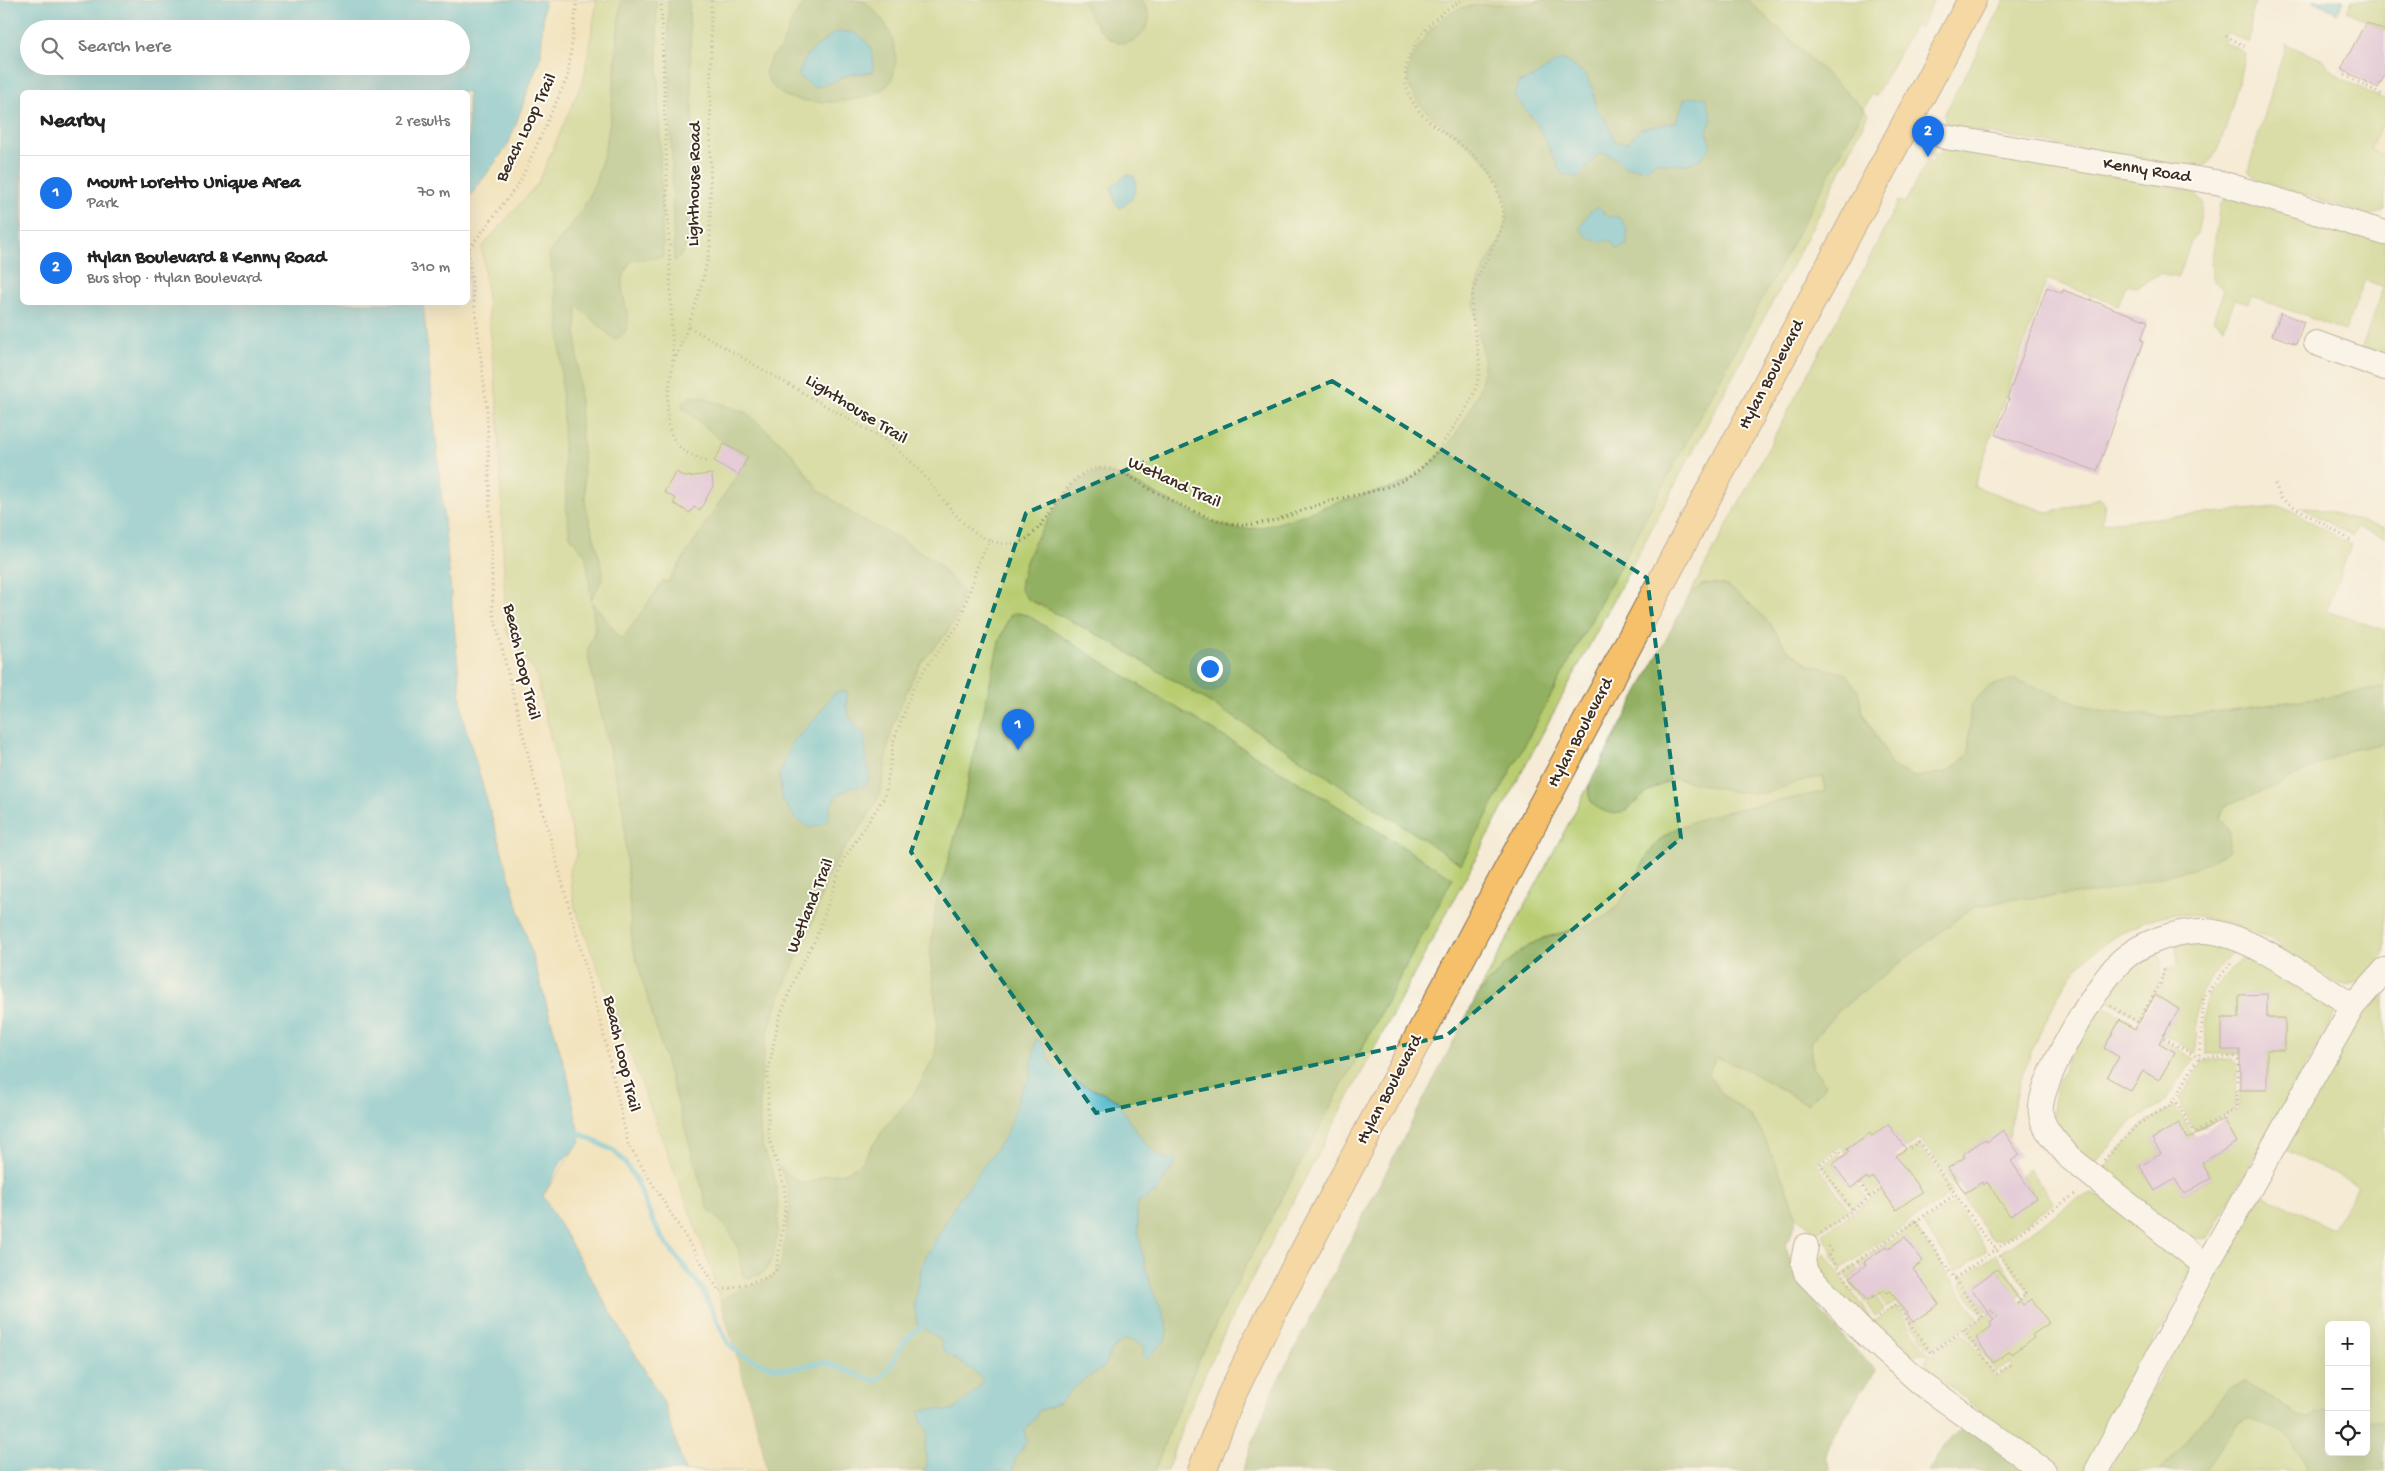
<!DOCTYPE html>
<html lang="en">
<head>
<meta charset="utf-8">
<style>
  body { margin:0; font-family:"Gochi Hand",sans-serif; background:#f2f2f2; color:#222 }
  .controls { position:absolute; right:15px; bottom:15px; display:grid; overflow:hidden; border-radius:8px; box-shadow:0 5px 20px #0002 }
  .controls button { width:45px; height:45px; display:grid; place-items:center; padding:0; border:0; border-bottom:1px solid #e0e0e0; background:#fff; color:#222; font:25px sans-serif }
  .you { position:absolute; left:1209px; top:668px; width:18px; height:18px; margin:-12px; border:4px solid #fff; border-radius:50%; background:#1a73e8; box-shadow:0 0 0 8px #1a73e833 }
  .badge { display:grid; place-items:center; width:32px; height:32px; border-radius:50%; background:#1a73e8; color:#fff; font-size:16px; font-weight:700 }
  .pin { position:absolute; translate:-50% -41px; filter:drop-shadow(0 1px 2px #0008) }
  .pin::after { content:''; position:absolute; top:26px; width:18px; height:15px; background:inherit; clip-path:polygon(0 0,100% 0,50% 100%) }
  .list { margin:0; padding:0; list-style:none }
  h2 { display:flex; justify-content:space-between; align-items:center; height:65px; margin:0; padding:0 20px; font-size:21px }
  h2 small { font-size:16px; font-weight:400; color:#767676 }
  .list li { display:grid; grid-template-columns:32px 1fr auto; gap:15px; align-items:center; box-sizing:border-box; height:75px; padding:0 20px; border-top:1px solid #e0e0e0 }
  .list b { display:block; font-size:19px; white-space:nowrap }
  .list p { margin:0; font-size:16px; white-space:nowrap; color:#767676 }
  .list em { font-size:16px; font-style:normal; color:#767676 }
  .icon { flex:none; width:28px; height:28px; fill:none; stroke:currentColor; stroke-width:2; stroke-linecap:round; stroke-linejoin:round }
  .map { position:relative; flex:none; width:2385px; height:1471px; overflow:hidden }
  .search { position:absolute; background:#fff; box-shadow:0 5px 20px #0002; left:20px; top:20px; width:450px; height:55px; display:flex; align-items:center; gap:12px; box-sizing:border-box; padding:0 18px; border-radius:28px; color:#767676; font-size:19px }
  .panel { position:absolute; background:#fff; box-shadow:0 5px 20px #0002; left:20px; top:90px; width:450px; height:215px; border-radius:8px }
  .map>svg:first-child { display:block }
</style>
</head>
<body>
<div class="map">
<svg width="2385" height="1471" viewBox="0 0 2385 1471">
  <rect width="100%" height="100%" fill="#fdfcf7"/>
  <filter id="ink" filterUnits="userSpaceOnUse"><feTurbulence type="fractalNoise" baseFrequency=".02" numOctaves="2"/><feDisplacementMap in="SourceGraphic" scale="10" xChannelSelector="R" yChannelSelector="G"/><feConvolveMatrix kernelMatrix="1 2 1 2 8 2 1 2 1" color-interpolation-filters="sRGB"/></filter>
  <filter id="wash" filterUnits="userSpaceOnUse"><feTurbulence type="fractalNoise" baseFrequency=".0096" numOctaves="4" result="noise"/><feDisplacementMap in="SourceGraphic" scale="20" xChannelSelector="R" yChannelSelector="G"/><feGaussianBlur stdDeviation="1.12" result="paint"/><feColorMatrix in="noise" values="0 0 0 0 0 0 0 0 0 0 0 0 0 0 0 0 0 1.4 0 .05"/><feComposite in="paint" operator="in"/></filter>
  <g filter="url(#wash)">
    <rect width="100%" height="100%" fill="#f5ebd6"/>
    <path fill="#b8cc70" stroke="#7a7b47" d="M10 0H1934L1920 28 1914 26 1875 97 1872 94 1864 109 1868 114 1821 211 1259 1265C1224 1332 1190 1399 1167 1471H253L623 1274 483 635 485 281 482 247 501 225 461 66V29Z
      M2005 0H2257L2252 9 2249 43 2228 32 2223 41 2245 53C2240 76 2225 143 2211 160 2206 166 2200 167 2193 168L1946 126 1944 115Z
      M2352 0H2385V31L2347 11Z
      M2286 44 2322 60 2342 79 2385 100V126L2382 125 2370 148 2385 156V209L2370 215 2261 182 2249 172V167Z
      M1943 146 2183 189 2193 191 2203 203 2197 235H2194L2177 278 2161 273 2136 287 2127 284 2118 305 2047 279 1974 486 2049 513 2099 498 2105 503 2102 523 2278 507 2289 509 2351 545 2326 611 2385 630V688L2239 709 2170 717 2099 711 2053 694 1969 731V754L1948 772 1915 777 1891 766 1882 745 1863 713 1858 691 1847 674 1808 664 1785 647 1770 623 1728 586 1712 583 1702 585 1690 594 1862 273 1898 201 1905 203 1927 160 1932 163 1935 159 1930 155 1932 151 1939 155Z
      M2227 197 2385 239V359L2361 350 2384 287 2365 280 2345 331 2251 296 2248 303 2235 299 2224 327 2213 320 2224 289 2213 280 2211 265 2220 204Z
      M2300 507 2318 509 2385 528V537L2357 528 2353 536Z
      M2385 743V954C2374 967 2361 988 2341 984 2317 979 2293 952 2271 940 2258 933 2242 928 2229 924 2213 919 2193 914 2177 914 2141 915 2093 947 2071 975 2058 993 2049 1015 2039 1035 2023 1070 2012 1100 2009 1139L2003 1131 1987 1142 1984 1139 1963 1154 1965 1157 1948 1168 1958 1183 1954 1186 1920 1139 1906 1149 1888 1124 1872 1136 1870 1133 1847 1149 1849 1152 1846 1154 1841 1146 1817 1163 1849 1210 1816 1233 1797 1217 1781 1175 1761 1131 1750 1116 1721 1093 1708 1074 1716 1056 1738 1065 1826 1085 1812 1066 1810 1043 1839 1010 1971 908 2014 899 2050 897 2196 868 2230 832 2220 817 2227 804 2264 791 2346 751Z
      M1824 777 1825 792 1752 808 1659 841 1618 906 1603 918 1589 925 1543 938 1505 965 1478 994 1589 785V796L1627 810 1645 793 1674 778 1765 794 1803 780Z
      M2207 942 2238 947C2224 963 2201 983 2198 1005 2195 1021 2197 1038 2196 1053L2164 1035 2179 1009 2155 995 2163 981 2166 969 2178 965 2176 944Z
      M2158 952C2169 976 2150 999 2138 1018L2104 998 2136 961Z
      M2247 952 2334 1007 2337 1011 2208 1238 2191 1239 2102 1170 2143 1124 2175 1106 2194 1136 2188 1139 2179 1124 2152 1139 2161 1154 2140 1166 2154 1190 2175 1179 2184 1194 2211 1178 2202 1163 2237 1142 2224 1119 2238 1110 2240 1090H2267V1050H2285V1018H2267V994L2240 995 2239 1018H2222V1050H2240V1054H2206L2205 1004 2209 994Z
      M2385 982V1423L2366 1422V1325H2329V1408L2311 1417 2299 1416 2244 1382 2229 1389 2160 1471H2109L2260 1193 2333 1229 2358 1185 2282 1148C2312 1095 2344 1026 2385 982Z
      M2100 1004 2138 1025 2135 1029 2120 1021 2104 1048 2119 1057 2108 1077 2131 1090 2161 1040 2194 1059 2165 1102 2134 1120 2095 1163C2082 1152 2062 1139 2055 1123 2042 1092 2085 1031 2100 1004Z
      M2231 1059 2237 1065 2236 1106 2234 1110 2195 1130 2183 1110 2180 1099 2197 1070 2204 1061Z
      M1919 1145 1953 1192 1841 1269 1831 1255 1833 1251 1822 1234 1882 1191 1896 1210 1921 1192 1894 1162Z
      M1839 1154 1842 1158 1833 1164 1850 1188 1857 1184 1867 1197 1852 1208 1823 1165Z
      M2030 1169 2054 1204 2003 1239 1995 1240 1989 1236 1962 1195 1982 1182 1984 1184 1992 1179 2010 1215 2036 1198 2021 1175Z
      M1878 1173 1886 1184 1871 1195 1861 1181Z
      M2091 1193 2100 1196 2188 1265 2191 1271 2086 1471H2058L2007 1433 1927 1367 1925 1363 1927 1357 1924 1354H1912L1890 1337 1835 1291 1812 1264 1825 1253 1873 1322 1896 1307 1930 1355 1963 1332 1996 1377 2013 1365 2010 1362 1996 1372 1966 1330 1991 1313 1996 1319 1990 1323 1992 1326 1976 1338 1993 1363 2010 1351 2012 1353 2048 1323 2021 1302 2028 1297 2029 1292 2001 1252 2076 1200Z
      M1954 1202 1987 1250 1956 1272 1923 1224Z
      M1911 1226 1916 1227 1978 1318 1931 1350 1896 1302 1887 1308 1877 1294 1884 1290 1887 1293 1896 1286 1898 1301 1913 1322 1938 1304 1908 1272 1923 1261 1905 1237 1889 1248 1886 1246 1864 1262 1866 1265 1862 1268 1858 1263Z
      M1996 1254 2023 1294 2013 1301V1291L1997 1269 1971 1288 1986 1310 1993 1308 1982 1315 1960 1284 1962 1278Z
      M1855 1265 1859 1270 1850 1277 1867 1301 1875 1296 1884 1310 1875 1316 1844 1273Z
      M2250 1417C2278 1429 2300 1439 2306 1471H2204L2237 1424Z"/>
    <path fill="#92b062" stroke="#666d40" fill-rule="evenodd" d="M621 0H656L663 257 632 260C626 268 622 277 622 286 622 304 640 332 614 339L577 306 576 332 586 508 603 571 602 580 591 600 622 640 663 581 668 582 748 458 728 446 682 407 683 402 691 396 705 398 747 413 789 450 819 490 856 516 900 539 935 561 962 591C959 624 942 638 922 662 917 670 912 680 908 689 900 706 893 723 889 742 885 760 885 779 878 797 867 825 842 846 830 873 823 887 820 902 815 916 799 954 779 992 768 1032 761 1056 757 1120 762 1144 764 1155 771 1165 774 1176 780 1199 781 1248 767 1268 763 1275 755 1276 748 1278L743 1276 738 1248 728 1229 708 1209 632 944 623 809 587 652 595 629 586 556 570 536 566 505 559 318 549 253C559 239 573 225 582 210 618 147 612 70 621 0ZM847 691C846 705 847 714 856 725L854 786 837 795 829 808 815 719 834 693Z
      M668 0H689L695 210 692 235 680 257 674 261Z
      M807 0C821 0 847 0 860 0 865 1 869 6 873 9 891 26 904 58 890 82 877 104 810 106 788 97 776 92 770 84 765 73L770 59 782 46 794 16ZM835 32 872 72 847 75 828 84 813 87 807 55Z
      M1081 0H1142L1150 16C1147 28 1143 38 1130 42 1106 49 1091 17 1081 0Z
      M1543 0H1748L1864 109 1461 864 1284 748 1106 639 1028 599 1020 589C1023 559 1038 533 1055 510 1065 496 1076 480 1093 474 1126 464 1200 532 1248 529 1276 527 1309 512 1335 503 1356 497 1377 492 1398 486 1409 480 1420 475 1429 466 1452 445 1486 393 1484 361 1482 340 1471 316 1475 294 1483 250 1521 238 1502 185 1488 144 1403 115 1408 73 1409 63 1415 53 1420 45 1429 30 1444 14 1461 8 1487 0 1517 9 1543 0ZM1532 79 1593 90 1596 110 1606 120 1616 142 1628 143 1640 129 1677 122 1685 98 1712 118 1707 131 1672 164 1656 162 1626 167 1608 154 1599 153 1590 165 1562 174 1537 123 1530 116 1519 82Z
      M1712 583 1728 586 1747 601 1770 623 1785 647 1808 664 1847 674 1858 691 1863 714 1882 745 1891 766 1915 777 1948 772 1969 754 1970 706 1988 687 2014 679 2099 711 2170 717 2239 709 2385 688V743L2346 751 2264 791 2227 804 2220 817 2230 832 2228 852 2196 868 2103 892 2014 899 1971 908 1839 1010 1810 1043 1812 1066 1826 1085 1807 1104 1738 1065 1716 1057 1708 1074 1721 1093 1750 1116 1761 1131 1781 1175 1797 1217 1794 1229 1785 1245 1795 1272 1822 1312 1853 1348 1876 1370 1832 1436 1826 1457 1831 1471H1242L1272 1392 1478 994C1495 975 1520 946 1545 938 1564 932 1585 929 1603 918 1631 902 1637 864 1658 842 1687 811 1782 803 1825 791L1824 777 1803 780 1765 794 1734 792 1674 778C1665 783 1655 787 1647 793 1628 805 1623 823 1598 808 1588 803 1589 794 1589 785L1690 594 1702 585Z
      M1017 613 1027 615C1168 704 1312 789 1453 878 1399 979 1345 1080 1291 1181 1240 1276 1189 1369 1155 1471H1013L1015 1457 1024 1448V1430L1034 1420 1038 1411 1059 1403 1079 1383 1103 1368 1111 1351 1123 1340C1133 1340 1141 1342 1144 1352L1150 1354C1156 1349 1163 1345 1166 1337 1171 1319 1157 1306 1152 1290 1145 1269 1134 1223 1138 1202L1157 1192C1162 1178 1175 1170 1177 1157L1171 1160C1151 1157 1125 1118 1118 1101 1097 1089 1074 1084 1055 1068 1046 1061 1047 1045 1037 1039L1029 1079 1021 1090 1007 1134 955 1205 922 1264 914 1303 917 1324 934 1333 955 1360 974 1371 983 1381C976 1392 964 1400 955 1410L940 1411 927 1409 921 1420 928 1432 925 1448 927 1467 922 1471H766L762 1445 720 1301 743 1288 760 1284 774 1276 781 1264 790 1207 788 1188 779 1166 798 1182H810L826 1175 845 1173 860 1164 886 1126 917 1090 935 1055 937 1016 930 954 936 903 959 823 999 642 1010 615Z
      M2244 1382 2299 1416 2311 1417 2329 1408V1452H2366V1422L2385 1423V1471H2306C2300 1439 2278 1429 2250 1417L2237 1424 2204 1471H2160L2229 1389Z
      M1963 1426 2029 1471H1929L1944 1445Z"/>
    <path fill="#eeda9e" stroke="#94825e" d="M544 0H597L584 78 538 183 482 247 498 412 506 631 536 674 577 854 569 870 575 908 711 1268 762 1445 766 1471H685L664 1403 543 1196 573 1151 569 1082 463 718 423 303 468 302V199L508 145 541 55Z
      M2382 125 2385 126V156L2370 148Z"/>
    <path fill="#4db7ca" stroke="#447074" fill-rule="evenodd" d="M0 0H544L541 55 508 145 468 199V92H22V302L423 303 463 718 569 1082 581 1143 562 1161 543 1196 664 1404 685 1471H0ZM29 29H461V66H29Z
      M2312 0H2344L2337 13Z
      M835 32C841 32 851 31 856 34 872 41 875 58 872 72L847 75 828 84 813 87 798 75 807 55Z
      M1562 59 1585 74 1593 90 1597 110 1606 120 1616 142 1628 143 1640 129 1676 122 1685 98 1706 97 1712 118 1707 131 1711 147C1693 170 1683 165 1656 162L1646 169 1626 167 1608 154 1599 153 1578 178 1562 174 1537 123 1514 96 1519 82C1535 79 1547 67 1562 59Z
      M1127 174 1135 177C1138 192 1133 201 1120 208L1115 202 1111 187Z
      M1599 207 1609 218 1614 216 1622 219 1627 230V245L1617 249 1610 240C1597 244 1588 239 1580 229L1589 212Z
      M847 691 846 705 850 718 864 733 869 777 865 787C843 784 829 799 828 820L821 825 810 828 795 819 782 799 779 775 792 743 815 719 834 693Z
      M1036 1039C1047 1045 1046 1060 1055 1068 1073 1084 1097 1089 1118 1101 1125 1118 1151 1157 1171 1160L1177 1156C1174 1170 1162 1178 1157 1192L1138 1202C1134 1223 1145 1269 1152 1289 1157 1305 1170 1318 1166 1337 1163 1347 1152 1351 1147 1360L1143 1357C1147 1344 1134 1339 1123 1340L1111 1351 1103 1368 1079 1383 1059 1403 1038 1411 1034 1420 1024 1430 1027 1441 1016 1457 1013 1471H922L927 1467 925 1448 928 1432 921 1420 919 1411C930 1407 943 1411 955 1410 964 1400 976 1392 983 1381 972 1367 955 1361 942 1349L941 1340 917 1324 914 1303 922 1264 955 1205 1007 1134 1021 1090 1029 1079Z"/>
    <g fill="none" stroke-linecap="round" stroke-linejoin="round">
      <path stroke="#4db7ca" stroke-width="5.5" d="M579 1133 614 1151 623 1160 636 1180 652 1219 662 1238 702 1289 728 1343 741 1355 772 1367 789 1369 824 1362 874 1381C889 1375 893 1359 901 1347 906 1338 913 1333 921 1327"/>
    </g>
    <g id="blocks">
      <path fill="#d0a7db" d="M2366 22 2385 31V75L2378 88 2341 69Z
        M2047 287 2062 293 2063 290 2148 321 2141 340 2144 341 2097 471 1996 435 2009 399H2007Z
        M2281 313 2304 322 2296 344 2272 335Z
        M724 444 748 457 738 475 714 461Z
        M676 472 685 477 712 474 713 486 700 510 694 507 690 513 673 503 676 499 664 492Z
        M2267 994V1018H2285V1050H2267V1090H2240V1050H2222V1018H2239V995Z
        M2155 995 2179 1009 2159 1043 2175 1052 2159 1080 2143 1071 2131 1091 2107 1077 2119 1057 2104 1048 2120 1020 2135 1029Z
        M2224 1119 2237 1142 2202 1163 2211 1178 2184 1194 2175 1179 2155 1191 2140 1166 2161 1154 2152 1139 2179 1123 2188 1139Z
        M1888 1124 1906 1149 1896 1156 1922 1192 1896 1210 1873 1177 1869 1180 1867 1177 1851 1188 1833 1164 1849 1152 1847 1149 1870 1133 1872 1136Z
        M2003 1130 2020 1155 2011 1161 2036 1198 2010 1216 1987 1182 1984 1185 1982 1182 1965 1193 1948 1168 1965 1157 1963 1154 1985 1139 1987 1142Z
        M1905 1237 1923 1261 1913 1269 1939 1304 1913 1322 1890 1291 1886 1293 1884 1290 1867 1301 1850 1277 1866 1265 1864 1262 1887 1246 1889 1248Z
        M1997 1269 2023 1305 2032 1299 2049 1323 2032 1335 2034 1338 2012 1354 2010 1351 1993 1363 1976 1338 1992 1326 1990 1323 1994 1320 1971 1288Z"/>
    </g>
  </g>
  <g filter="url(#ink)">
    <use href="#blocks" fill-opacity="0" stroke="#7c6e5e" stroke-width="1"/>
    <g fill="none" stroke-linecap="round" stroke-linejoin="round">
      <defs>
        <path id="minor" d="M1907 121 1945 137 2221 183 2385 233
          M2316 343 2385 368
          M1806 1246 1803 1261 1806 1273 1860 1329 1922 1384 2044 1471
          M2206 1266 2070 1158C2060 1146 2043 1130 2041 1114 2036 1084 2098 983 2121 961 2141 942 2178 930 2205 931 2248 933 2315 983 2353 1006
          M2097 1471 2206 1266 2353 1006 2385 970"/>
        <path id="major" d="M1202 1471 1231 1396 1272 1312 1972 0"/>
      </defs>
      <use href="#minor" stroke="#7c6e5e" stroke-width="26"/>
      <use href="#major" stroke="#7c6e5e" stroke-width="30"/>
      <path stroke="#7c6e5e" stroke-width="3" stroke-dasharray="1 4" stroke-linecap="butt" d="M577 0 568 76 520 182 468 250 487 408 493 612 533 775 602 1027 628 1144 719 1291 766 1278 776 1271 786 1203 784 1186 768 1135V1074L778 1021 797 973 816 938 844 859 885 796 894 740 913 688 926 667 959 624 979 561 990 539
        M661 0 673 363C670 387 659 426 679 446 686 455 699 458 710 463
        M2226 36 2248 48
        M2345 75 2385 96
        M689 327 885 440C899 451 913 462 924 476 948 503 973 550 1016 543 1054 536 1064 448 1121 472 1134 478 1145 487 1157 493 1180 505 1209 520 1235 524 1263 528 1294 513 1321 504 1353 493 1395 492 1421 468 1433 458 1442 444 1451 431 1461 417 1472 402 1477 384 1485 356 1470 331 1472 302 1474 266 1508 239 1502 208 1498 191 1491 172 1479 160 1455 136 1413 121 1406 84 1400 50 1435 13 1463 0
        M674 361C690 324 702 288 710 248L711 0
        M2275 484 2281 498 2286 502 2352 541
        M2111 1006 2138 1022 2160 984 2164 969
        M2164 1038 2199 1058 2234 1057 2238 1061 2236 1109 2196 1132 2193 1131 2175 1099
        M1910 1148 1919 1142 1989 1242 1996 1249 2026 1294 2017 1302 2020 1306
        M1844 1156 1839 1150 1820 1164 1852 1210
        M2104 1160 2138 1124 2169 1106 2175 1099 2199 1056 2204 997 2233 960
        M1860 1183 1870 1198
        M1916 1221 1981 1318
        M1821 1233 1880 1190
        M1828 1246 1831 1251 1829 1255 1853 1289
        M1841 1272 1956 1194
        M1955 1278 2078 1192
        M1878 1317 1896 1304 1931 1353 1992 1310 1997 1317
        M1964 1330 1996 1374 2010 1365"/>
      <use href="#minor" stroke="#fff" stroke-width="24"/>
      <use href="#major" stroke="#f6c06b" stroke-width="28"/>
    </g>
  </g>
  <path d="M0 0H2385V1471H0ZM1332 381 1647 578 1681 838 1446 1036 1096 1113 911 852 1026 513Z" fill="#f5ebd6" fill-opacity=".55" fill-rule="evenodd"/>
  <path fill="none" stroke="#0f766e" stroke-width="4" stroke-dasharray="10 6" stroke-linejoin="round" d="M1332 381 1647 578 1681 838 1446 1036 1096 1113 911 852 1026 513Z"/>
  <g text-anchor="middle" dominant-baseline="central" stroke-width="4" stroke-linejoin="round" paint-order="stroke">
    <g font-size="18" fill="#3b2a1e" stroke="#fdfcf7">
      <text transform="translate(527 128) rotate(-64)">Beach Loop Trail</text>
      <text transform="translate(2147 171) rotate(9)">Kenny Road</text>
      <text transform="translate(695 184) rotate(-89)">Lighthouse Road</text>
      <text transform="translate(1772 375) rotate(-62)">Hylan Boulevard</text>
      <text transform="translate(856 410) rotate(32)">Lighthouse Trail</text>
      <text transform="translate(1174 483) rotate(25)">Wetland Trail</text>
      <text transform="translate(521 662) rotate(77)">Beach Loop Trail</text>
      <text transform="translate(1581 733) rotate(-62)">Hylan Boulevard</text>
      <text transform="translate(811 906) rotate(-68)">Wetland Trail</text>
      <text transform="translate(621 1054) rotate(77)">Beach Loop Trail</text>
      <text transform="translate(1390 1090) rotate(-62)">Hylan Boulevard</text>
    </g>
  </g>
</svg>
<div class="controls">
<button>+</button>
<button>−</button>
<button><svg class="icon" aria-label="locate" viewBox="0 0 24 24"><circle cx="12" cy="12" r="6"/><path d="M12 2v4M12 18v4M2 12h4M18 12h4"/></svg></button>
</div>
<div class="you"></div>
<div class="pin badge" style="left:1018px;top:750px">1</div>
<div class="pin badge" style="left:1928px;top:157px">2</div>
<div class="search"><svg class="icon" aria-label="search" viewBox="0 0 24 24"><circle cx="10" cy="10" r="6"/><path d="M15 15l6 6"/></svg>Search here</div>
<section class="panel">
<h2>Nearby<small>2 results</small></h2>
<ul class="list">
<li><span class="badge">1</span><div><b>Mount Loretto Unique Area</b><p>Park</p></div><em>70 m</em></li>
<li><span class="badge">2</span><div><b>Hylan Boulevard &amp; Kenny Road</b><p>Bus stop · Hylan Boulevard</p></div><em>310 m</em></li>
</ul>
</section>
</div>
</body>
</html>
